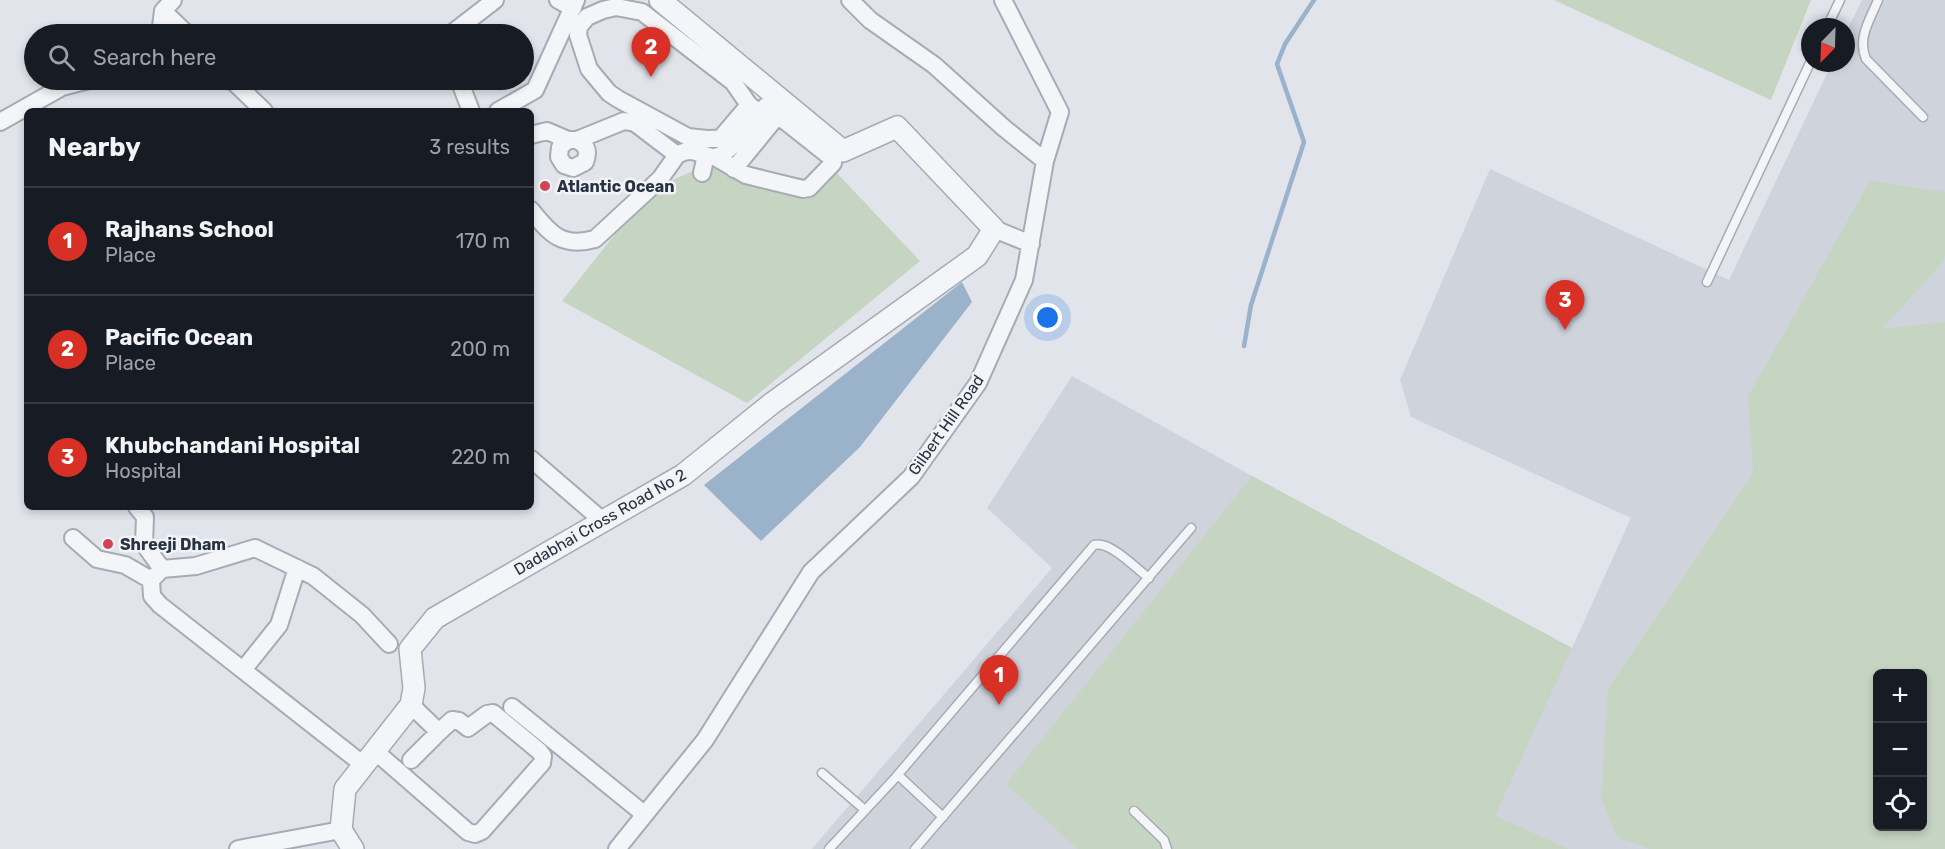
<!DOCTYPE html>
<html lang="en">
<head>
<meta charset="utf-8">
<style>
  body { margin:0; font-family:Rubik,sans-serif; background:#242831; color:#f1f3f6 }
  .controls { position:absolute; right:18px; bottom:18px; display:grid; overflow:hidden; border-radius:9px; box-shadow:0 3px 9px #0003 }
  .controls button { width:54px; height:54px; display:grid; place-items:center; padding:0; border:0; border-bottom:2px solid #363941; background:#171b24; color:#f1f3f6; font:30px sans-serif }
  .compass { position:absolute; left:1801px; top:18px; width:54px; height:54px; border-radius:50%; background:#171b24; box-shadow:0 3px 9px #0003; rotate:203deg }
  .you { position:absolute; left:1048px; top:318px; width:21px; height:21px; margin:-15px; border:4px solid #fff; border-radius:50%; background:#1a73e8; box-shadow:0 0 0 9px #1a73e833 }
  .badge { display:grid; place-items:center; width:39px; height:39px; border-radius:50%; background:#d93025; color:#fff; font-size:20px; font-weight:700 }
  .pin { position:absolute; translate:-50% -50px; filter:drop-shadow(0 2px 3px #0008) }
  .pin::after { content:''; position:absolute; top:32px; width:21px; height:18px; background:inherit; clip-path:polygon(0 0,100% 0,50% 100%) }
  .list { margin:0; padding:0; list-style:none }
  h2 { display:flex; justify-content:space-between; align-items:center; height:78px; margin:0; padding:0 24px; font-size:26px }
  h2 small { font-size:20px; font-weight:400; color:#9ea1a6 }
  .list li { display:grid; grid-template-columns:39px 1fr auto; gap:18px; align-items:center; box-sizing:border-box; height:108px; padding:0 24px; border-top:2px solid #363941 }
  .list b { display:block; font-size:22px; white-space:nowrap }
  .list p { margin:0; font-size:20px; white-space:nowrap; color:#9ea1a6 }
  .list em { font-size:20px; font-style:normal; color:#9ea1a6 }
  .icon { flex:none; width:33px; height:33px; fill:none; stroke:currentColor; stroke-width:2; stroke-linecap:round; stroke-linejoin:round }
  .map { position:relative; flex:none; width:1945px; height:849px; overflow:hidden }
  .search { position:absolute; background:#171b24; box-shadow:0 3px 9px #0003; left:24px; top:24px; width:510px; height:66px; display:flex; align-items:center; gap:15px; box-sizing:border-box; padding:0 21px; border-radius:33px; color:#9ea1a6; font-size:22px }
  .panel { position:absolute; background:#171b24; box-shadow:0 3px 9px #0003; left:24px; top:108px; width:510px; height:402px; border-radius:9px }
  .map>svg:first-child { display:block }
</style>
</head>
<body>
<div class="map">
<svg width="1945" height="849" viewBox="0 0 1945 849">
  <rect width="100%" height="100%" fill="#e1e4ea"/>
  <path fill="#cfd3dc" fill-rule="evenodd" d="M1862 0H1945V849H812L1052 568 987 508 1072 376 1252 476 1572 648 1631 518 1411 417 1400 380 1490 169 1729 280 1832 63H1846V33ZM1878 674H1922V826H1878Z"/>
  <path fill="#c6d4c2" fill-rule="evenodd" d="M1554 0H1811L1771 100Z
    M702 167 820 180 833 169 920 261 747 403 562 301 650 190Z
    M1870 181 1945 192V255L1942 263 1882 329 1945 322V849H1650L1618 838 1601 798 1608 689 1753 473 1748 397ZM1878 674H1922V826H1878Z
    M1252 476 1572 648 1495 816 1569 849H1078L1006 784Z"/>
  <path fill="#9bb2cb" d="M962 282 972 302 860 447 761 541 704 485Z"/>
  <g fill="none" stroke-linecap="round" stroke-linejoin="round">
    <path stroke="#9bb2cb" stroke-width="4.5" d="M1244 346 1251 305 1304 142 1277 64 1285 44 1314 0"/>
    <defs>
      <path id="service" d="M1878 0C1870 20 1857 38 1866 59L1923 117
        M1827 27 1840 0
        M1707 282 1810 63
        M822 773 865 810
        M895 778 1094 545C1111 541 1135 568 1149 578
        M1134 811 1164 840 1167 849
        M829 849 898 775 943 817
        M915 849 1191 528"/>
      <path id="minor" d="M558 0 573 8
        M850 0 870 20 934 65 1004 128 1045 161
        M163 11 187 34
        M160 34 163 11 173 0
        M451 34 495 0
        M232 80 264 111
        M459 80 471 111
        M498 111 535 90 576 0
        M0 122 62 87 89 80
        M531 135 547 131 568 140H577L624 121 635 123 677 155C693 146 698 155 713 157 728 158 757 117 766 106
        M721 138 749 105
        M739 138 707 139 688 137 618 99 609 93 589 69 578 35 579 27 587 17 603 10 616 7 642 12 733 82 749 105 760 113
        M568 140 560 147 559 157 564 165 573 168 585 162C589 152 587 145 577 140
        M715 157 746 175 803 189 809 188 833 163V159L766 106
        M734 169 778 115
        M702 173 706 155
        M531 210C550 234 562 248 595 239L660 179 677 155
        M994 229 1031 244
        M531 459 604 522
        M137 507 145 517 144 544 162 569
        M73 538 97 559 125 565 151 580
        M243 670 279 625 297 568
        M512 707 644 814
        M376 752 468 832 475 834 482 831 542 763 543 756 539 751 493 713 487 714 468 728 459 721 452 720 439 732 411 705
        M411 760 439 732
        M365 766 160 605 152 596 151 580 162 569 196 566 255 548 313 576 362 615 389 644
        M238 849 341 830
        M617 849 705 740 811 572 911 477 978 383 1024 280 1045 161 1060 112 1003 0"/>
      <path id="tertiary" d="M353 849 341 830 345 789 411 705 414 688 410 649 435 618 683 475 771 404 977 256 994 229 897 127 843 151 660 0"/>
    </defs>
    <use href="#service" stroke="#a6abb4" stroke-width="11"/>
    <use href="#minor" stroke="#a6abb4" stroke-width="20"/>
    <use href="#tertiary" stroke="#a6abb4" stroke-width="24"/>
    <use href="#service" stroke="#f4f5f8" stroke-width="8"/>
    <use href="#minor" stroke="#f4f5f8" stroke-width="16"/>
    <use href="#tertiary" stroke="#f4f5f8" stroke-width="21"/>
  </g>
  <g fill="#d14457" stroke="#f1f3f7" stroke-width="2">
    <circle cx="545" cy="186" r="6"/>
    <circle cx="108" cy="544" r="6"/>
  </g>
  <g text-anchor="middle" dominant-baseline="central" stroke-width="5" stroke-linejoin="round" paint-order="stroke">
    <g font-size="16" font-weight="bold" fill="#293242" stroke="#f1f3f7" text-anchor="start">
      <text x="557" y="186">Atlantic Ocean</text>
      <text x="120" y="544">Shreeji Dham</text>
    </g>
    <g font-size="16" fill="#293242" stroke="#f1f3f7">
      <text transform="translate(946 425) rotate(-55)">Gilbert Hill Road</text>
      <text transform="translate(600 522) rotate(-30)">Dadabhai Cross Road No 2</text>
    </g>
  </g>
</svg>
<div class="controls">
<button>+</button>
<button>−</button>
<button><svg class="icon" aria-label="locate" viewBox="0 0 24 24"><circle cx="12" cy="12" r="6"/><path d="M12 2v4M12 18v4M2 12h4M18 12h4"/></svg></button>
</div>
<svg class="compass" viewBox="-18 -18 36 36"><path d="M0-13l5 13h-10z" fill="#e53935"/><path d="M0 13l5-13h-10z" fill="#9ea1a6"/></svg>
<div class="you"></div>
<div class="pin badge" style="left:999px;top:705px">1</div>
<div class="pin badge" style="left:651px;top:77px">2</div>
<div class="pin badge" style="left:1565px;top:330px">3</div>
<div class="search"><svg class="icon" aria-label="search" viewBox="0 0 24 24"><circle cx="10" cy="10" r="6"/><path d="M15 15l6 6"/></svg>Search here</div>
<section class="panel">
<h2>Nearby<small>3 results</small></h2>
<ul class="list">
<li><span class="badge">1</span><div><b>Rajhans School</b><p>Place</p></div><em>170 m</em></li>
<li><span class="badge">2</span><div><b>Pacific Ocean</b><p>Place</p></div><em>200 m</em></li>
<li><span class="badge">3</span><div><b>Khubchandani Hospital</b><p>Hospital</p></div><em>220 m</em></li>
</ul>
</section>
</div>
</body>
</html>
